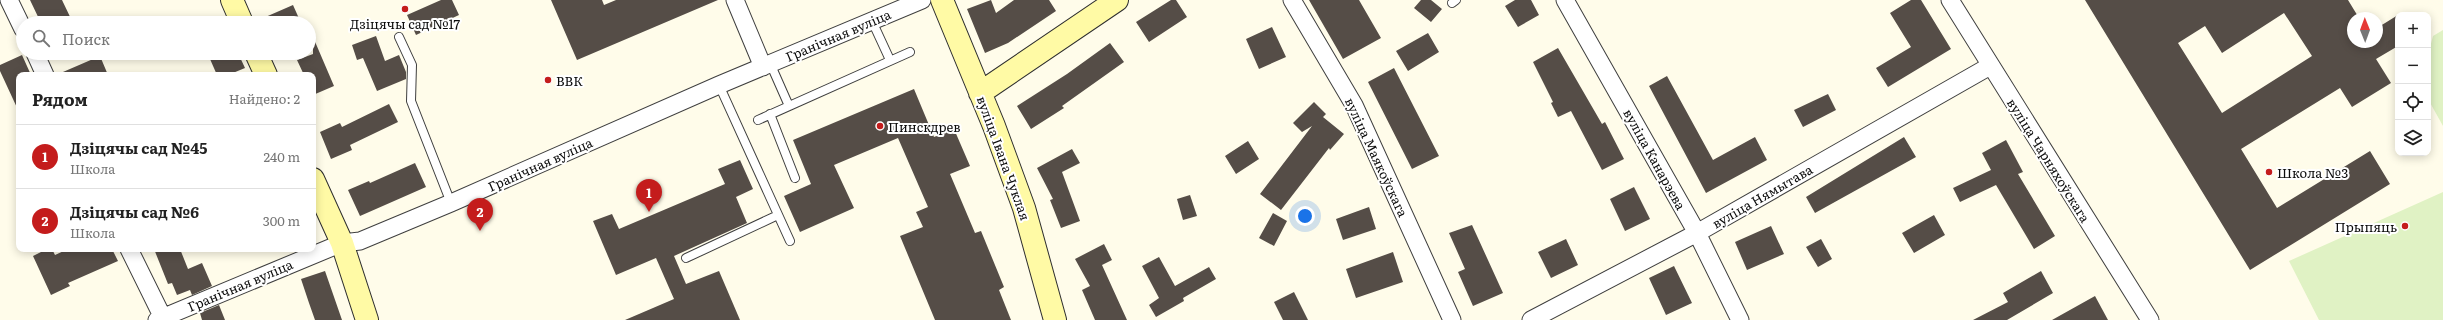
<!DOCTYPE html>
<html lang="ru">
<head>
<meta charset="utf-8">
<style>
  body { margin:0; font-family:Literata,serif; background:#f2f2f2; color:#222 }
  .controls { position:absolute; right:12px; top:12px; display:grid; overflow:hidden; border-radius:8px; box-shadow:0 2px 10px #0003 }
  .controls button { width:36px; height:36px; display:grid; place-items:center; padding:0; border:0; border-bottom:1px solid #e0e0e0; background:#fff; color:#222; font:20px sans-serif }
  .compass { position:absolute; left:2347px; top:12px; width:36px; height:36px; border-radius:50%; background:#fff; box-shadow:0 2px 10px #0003; rotate:359deg }
  .you { position:absolute; left:1305px; top:216px; width:14px; height:14px; margin:-10px; border:3px solid #fff; border-radius:50%; background:#1a73e8; box-shadow:0 0 0 6px #1a73e833 }
  .badge { display:grid; place-items:center; width:26px; height:26px; border-radius:50%; background:#c41c1c; color:#fff; font-size:13px; font-weight:700 }
  .pin { position:absolute; translate:-50% -33px; filter:drop-shadow(0 1px 2px #0008) }
  .pin::after { content:''; position:absolute; top:21px; width:14px; height:12px; background:inherit; clip-path:polygon(0 0,100% 0,50% 100%) }
  .list { margin:0; padding:0; list-style:none }
  h2 { display:flex; justify-content:space-between; align-items:center; height:52px; margin:0; padding:0 16px; font-size:17px }
  h2 small { font-size:13px; font-weight:400; color:#767676 }
  .list li { display:grid; grid-template-columns:26px 1fr auto; gap:12px; align-items:center; box-sizing:border-box; height:64px; padding:0 16px; border-top:1px solid #e0e0e0 }
  .list b { display:block; font-size:15px; white-space:nowrap }
  .list p { margin:0; font-size:13px; white-space:nowrap; color:#767676 }
  .list em { font-size:13px; font-style:normal; color:#767676 }
  .icon { flex:none; width:22px; height:22px; fill:none; stroke:currentColor; stroke-width:2; stroke-linecap:round; stroke-linejoin:round }
  .map { position:relative; flex:none; width:2443px; height:320px; overflow:hidden }
  .search { position:absolute; background:#fff; box-shadow:0 2px 10px #0003; left:16px; top:16px; width:300px; height:44px; display:flex; align-items:center; gap:10px; box-sizing:border-box; padding:0 14px; border-radius:22px; color:#767676; font-size:15px }
  .panel { position:absolute; background:#fff; box-shadow:0 2px 10px #0003; left:16px; top:72px; width:300px; height:180px; border-radius:8px }
  .map>svg:first-child { display:block }
</style>
</head>
<body>
<div class="map">
<svg width="2443" height="320" viewBox="0 0 2443 320">
  <rect width="100%" height="100%" fill="#fffcea"/>
  <path fill="#e0f2c4" d="M2443 30V126L2428 99V55L2433 36Z
    M2443 192V320H2319L2289 261Z"/>
  <path fill="#554d47" fill-rule="evenodd" d="M30 0H62L73 23H41Z
    M441 0H452L459 15 416 35 407 15Z
    M551 0H602L604 5 616 0H718L577 60Z
    M991 0 996 13 1014 0H1049L1056 11 1008 43 985 53 967 9Z
    M1171 0H1176L1187 17 1149 42 1136 22Z
    M1309 0H1359L1381 38 1343 59Z
    M1421 0H1431L1442 9 1431 22 1414 8Z
    M1515 0H1531L1539 15 1518 27 1505 6Z
    M1911 0H1921L1951 49 1888 87 1876 68 1911 47 1890 13Z
    M2085 0H2348L2359 18H2353V42H2377V28L2398 15V46L2376 59 2391 83 2352 107 2340 88 2241 149 2277 208 2370 151 2390 184 2250 270ZM2284 13 2312 56 2222 113 2178 43 2205 26 2222 53Z
    M293 5 301 23H254V22Z
    M1272 27 1286 57 1259 69 1246 39Z
    M1428 33 1439 52 1408 71 1396 51Z
    M376 36 385 61 399 55 406 72V79L377 91 363 58 357 60 352 45Z
    M313 37 334 86 313 95V75H304L297 60 313 54Z
    M1110 43 1124 62 1062 106 1064 108 1031 129 1017 106 1067 74Z
    M1558 48 1602 124 1605 122 1624 159 1602 170 1571 111 1558 117 1551 103 1553 102 1533 62Z
    M225 53H238L245 68 228 75H217L210 59Z
    M22 55 31 75H19V112L0 71V65Z
    M100 56 108 75H56Z
    M1394 68 1439 156 1412 169 1368 82Z
    M1667 76 1713 160 1755 137 1767 160 1706 193 1649 86Z
    M914 89 934 137 954 129 970 166 950 174 975 233 981 231 1004 287 999 290 1011 320H935L900 236 923 227 916 212 928 207 898 138 834 165 854 208 800 232 784 196 811 184 793 140Z
    M1828 94 1836 110 1803 127 1794 110Z
    M1314 102 1326 114 1323 117 1344 134 1330 150 1329 148 1281 210 1260 194 1312 126 1302 132 1293 123Z
    M389 104 398 122 350 145 352 150 331 159 320 132 340 123 342 127Z
    M1904 137 1916 157 1815 213 1806 197Z
    M2006 140 2023 172 2018 174 2055 236 2034 249 1996 185 1960 202 1953 188 1991 170 1982 153Z
    M1248 141 1259 159 1236 174 1225 156Z
    M1072 149 1080 163 1062 172 1080 221 1061 228 1050 200 1053 199 1037 168Z
    M740 160 753 189 736 197 747 223 674 256 686 284 719 271 740 320H625L674 299 656 258 616 275 593 221 612 214 619 229 725 184 718 169Z
    M415 163 426 187 360 216 348 190 369 181 370 183Z
    M1634 187 1650 219 1625 231 1610 199Z
    M1190 195 1197 216 1183 220 1177 199Z
    M1369 207 1376 229 1343 240 1336 219Z
    M1273 213 1287 221 1274 246 1259 238Z
    M1934 215 1945 235 1914 253 1902 233Z
    M1472 225 1503 293 1473 306 1458 272 1465 269 1449 233Z
    M1771 226 1784 254 1747 270 1735 242Z
    M1566 239 1578 265 1551 278 1538 252Z
    M1821 239 1832 259 1818 267 1806 247Z
    M1104 244 1112 260 1102 265 1127 320H1095L1082 290 1090 286 1075 259Z
    M47 249H52L55 255 68 249H112L118 261 68 283 70 286 51 295 33 256Z
    M154 249H180L188 269 202 263 212 286 192 295 190 290 177 295 172 283 168 284Z
    M1393 252 1403 282 1356 298 1346 269Z
    M1159 257 1175 286 1209 267 1216 279 1183 298 1184 301 1156 317 1149 305 1159 298 1142 266Z
    M1674 266 1692 303 1666 315 1649 278Z
    M325 271 342 320H315L309 303 301 279Z
    M2041 271 2053 293 2007 320H1973L2008 302 2003 293Z
    M1294 292 1308 320H1283L1274 302Z
    M2095 296 2108 320H2052Z
    M219 305 225 320H202L200 313Z"/>
  <g fill="none" stroke-linecap="round" stroke-linejoin="round">
    <defs>
      <path id="lane" d="M1452 3 1456 0
        M872 21 890 60
        M399 37 412 65 411 101 451 203
        M770 63 789 106
        M719 85 790 241
        M770 114 795 178
        M758 120 910 52
        M686 258 778 215"/>
      <path id="street" d="M9 0 23 29
        M735 0 763 67
        M1292 0 1354 105 1452 320
        M1565 0 1697 233 1740 320
        M1950 0 2150 320
        M35 53 45 75
        M129 249 164 320
        M157 320 342 243 360 241 451 203 719 85 922 0
        M1531 320 1697 233 1990 66"/>
      <path id="secondary" d="M232 0 242 23
        M942 0 994 126 1024 208 1055 320
        M256 53 266 75
        M980 93 1117 0
        M313 179 342 243 367 320"/>
    </defs>
    <use href="#lane" stroke="#3f3f3f" stroke-width="10"/>
    <use href="#street" stroke="#3f3f3f" stroke-width="19"/>
    <use href="#secondary" stroke="#2e2e2e" stroke-width="24"/>
    <use href="#lane" stroke="#fff" stroke-width="8"/>
    <use href="#street" stroke="#fff" stroke-width="17"/>
    <use href="#secondary" stroke="#fffaa5" stroke-width="22"/>
  </g>
  <g fill="#c41c1c" stroke="#fff" stroke-width="1.5">
    <circle cx="405" cy="9" r="4"/>
    <circle cx="548" cy="80" r="4"/>
    <circle cx="880" cy="126" r="4"/>
    <circle cx="2269" cy="172" r="4"/>
    <circle cx="2405" cy="226" r="4"/>
  </g>
  <g text-anchor="middle" dominant-baseline="central" stroke-width="4" stroke-linejoin="round" paint-order="stroke">
    <g font-size="13" fill="#0c0c0c" stroke="#fff" text-anchor="start">
      <text x="405" y="23" text-anchor="middle">Дзіцячы сад №17</text>
      <text x="556" y="80">ВВК</text>
      <text x="888" y="126">Пинскдрев</text>
      <text x="2277" y="172">Школа №3</text>
      <text x="2397" y="226" text-anchor="end">Прыпяць</text>
    </g>
    <g font-size="13" fill="#0c0c0c" stroke="#fff">
      <text transform="translate(838 35) rotate(-23)">Гранічная вуліца</text>
      <text transform="translate(1377 157) rotate(65)">вуліца Маякоўскага</text>
      <text transform="translate(1004 158) rotate(70)">вуліца Івана Чуклая</text>
      <text transform="translate(1655 159) rotate(61)">вуліца Канарэева</text>
      <text transform="translate(2049 160) rotate(58)">вуліца Чарняхоўскага</text>
      <text transform="translate(540 164) rotate(-24)">Гранічная вуліца</text>
      <text transform="translate(1762 196) rotate(-30)">вуліца Нямытава</text>
      <text transform="translate(240 285) rotate(-23)">Гранічная вуліца</text>
    </g>
  </g>
</svg>
<div class="controls">
<button>+</button>
<button>−</button>
<button><svg class="icon" aria-label="locate" viewBox="0 0 24 24"><circle cx="12" cy="12" r="6"/><path d="M12 2v4M12 18v4M2 12h4M18 12h4"/></svg></button>
<button><svg class="icon" aria-label="layers" viewBox="0 0 24 24"><path d="M12 4l9 5-9 5-9-5zM3 14l9 5 9-5"/></svg></button>
</div>
<svg class="compass" viewBox="-18 -18 36 36"><path d="M0-13l5 13h-10z" fill="#e53935"/><path d="M0 13l5-13h-10z" fill="#767676"/></svg>
<div class="you"></div>
<div class="pin badge" style="left:649px;top:212px">1</div>
<div class="pin badge" style="left:480px;top:231px">2</div>
<div class="search"><svg class="icon" aria-label="search" viewBox="0 0 24 24"><circle cx="10" cy="10" r="6"/><path d="M15 15l6 6"/></svg>Поиск</div>
<section class="panel">
<h2>Рядом<small>Найдено: 2</small></h2>
<ul class="list">
<li><span class="badge">1</span><div><b>Дзіцячы сад №45</b><p>Школа</p></div><em>240 m</em></li>
<li><span class="badge">2</span><div><b>Дзіцячы сад №6</b><p>Школа</p></div><em>300 m</em></li>
</ul>
</section>
</div>
</body>
</html>
